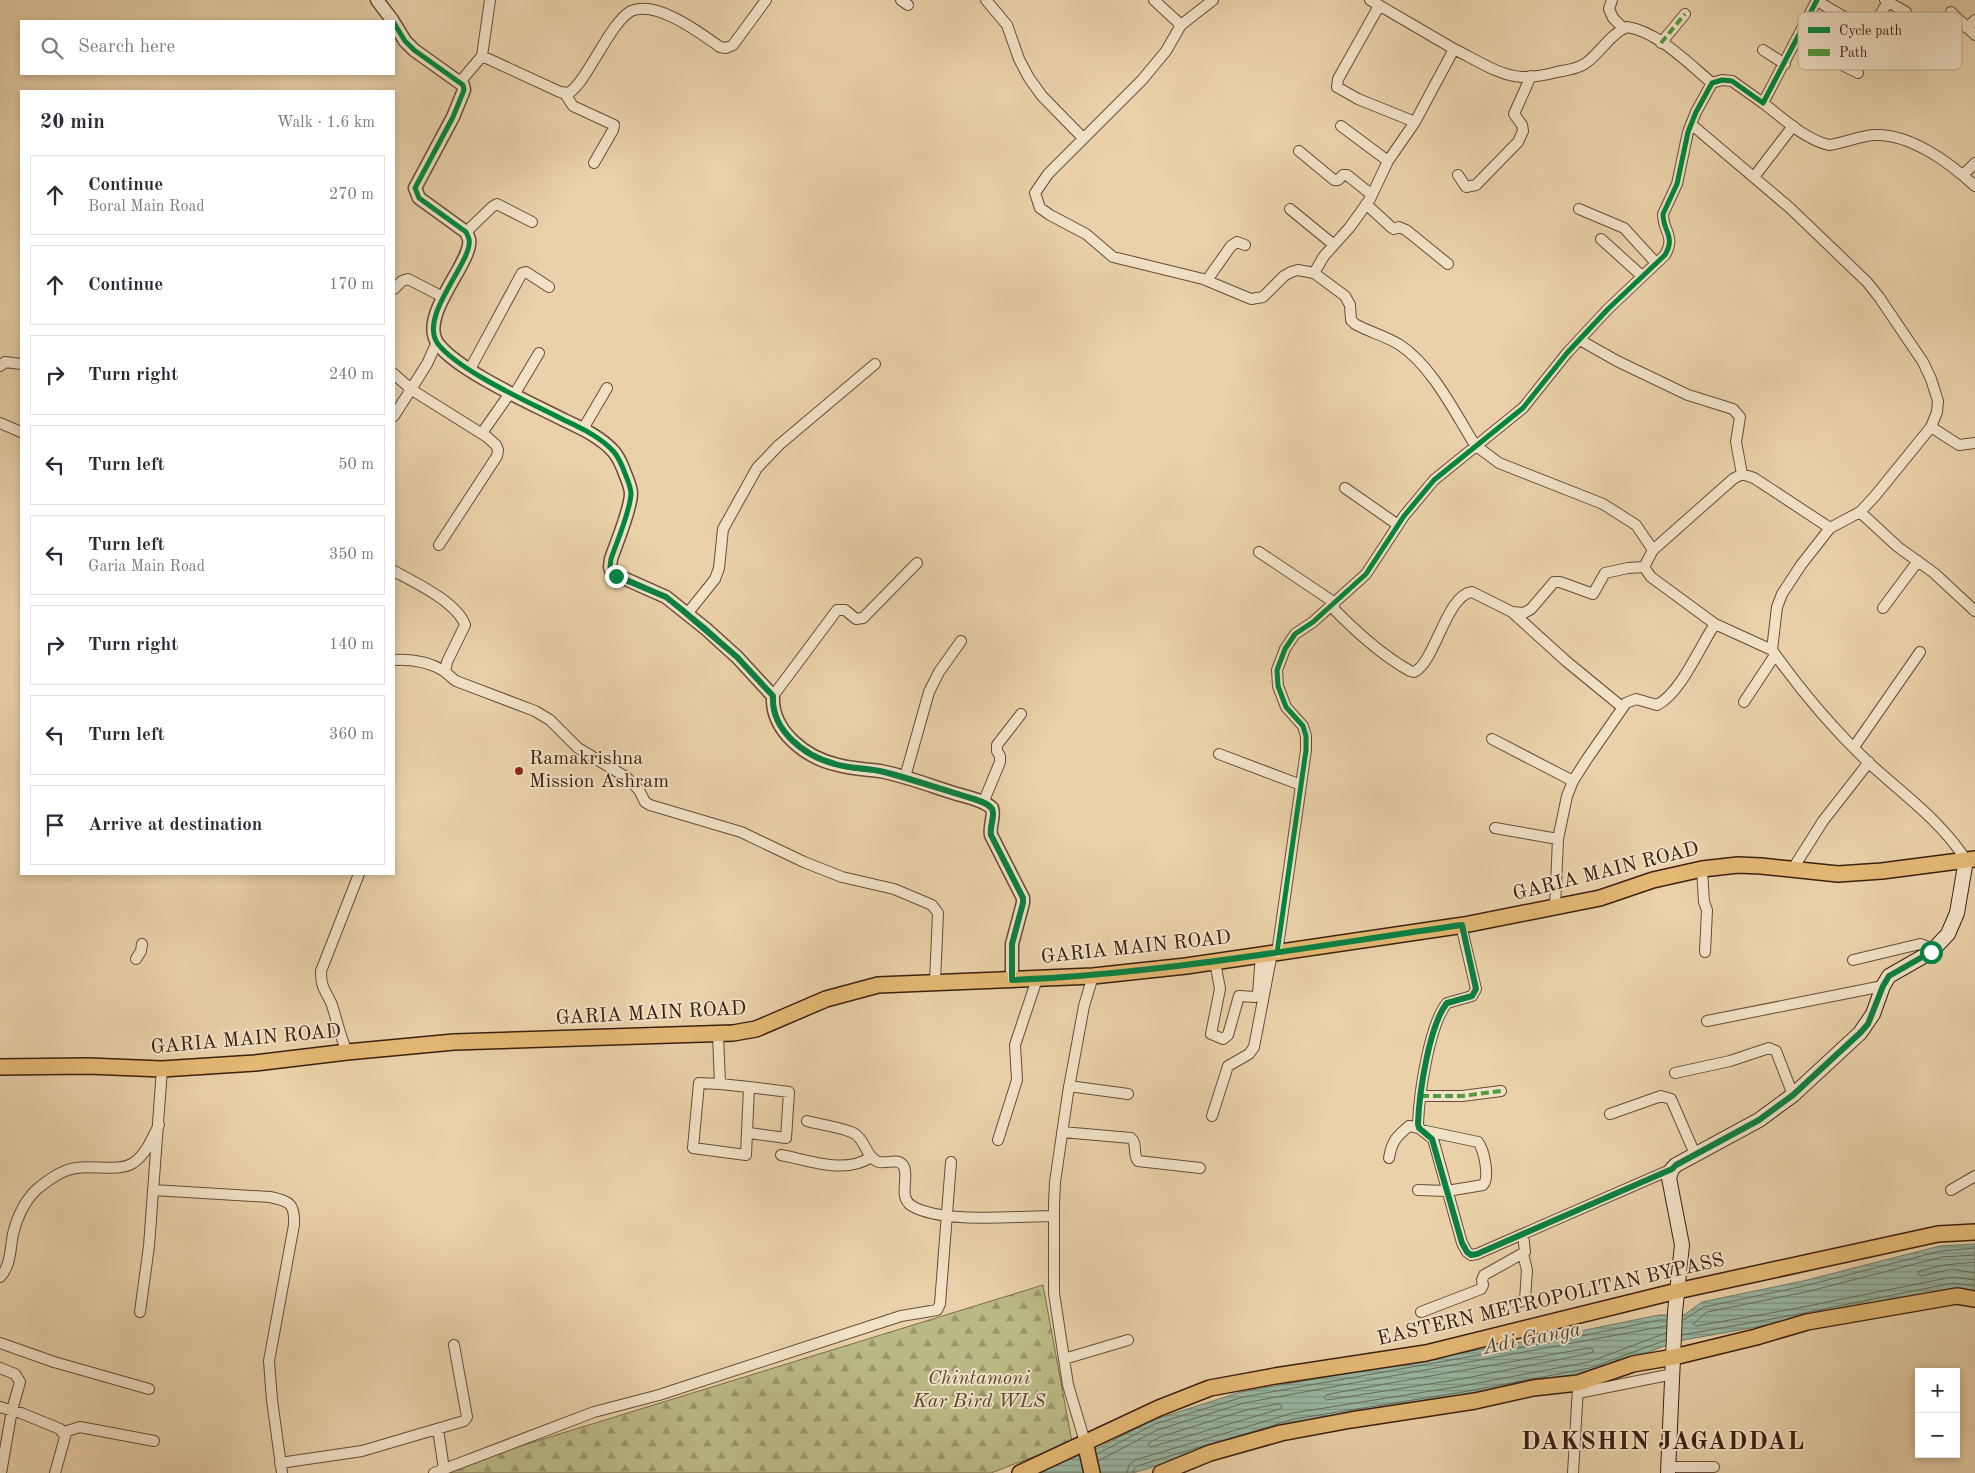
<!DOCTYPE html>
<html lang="en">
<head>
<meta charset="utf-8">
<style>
  body { margin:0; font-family:"Old Standard TT",serif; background:#f7f7f7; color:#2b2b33 }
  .controls { position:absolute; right:15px; bottom:15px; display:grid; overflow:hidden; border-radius:0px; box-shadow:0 2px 8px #0003 }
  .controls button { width:45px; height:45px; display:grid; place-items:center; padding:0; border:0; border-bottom:1px solid #e1e1e2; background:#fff; color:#2b2b33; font:25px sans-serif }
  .stop { position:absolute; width:15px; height:15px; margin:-11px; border:4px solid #0b8043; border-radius:50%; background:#fff }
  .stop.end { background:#0b8043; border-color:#fff; box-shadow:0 1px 5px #0008 }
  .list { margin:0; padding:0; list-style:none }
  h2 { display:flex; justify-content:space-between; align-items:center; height:65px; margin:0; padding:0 20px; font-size:21px }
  h2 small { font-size:16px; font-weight:400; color:#7c7c81 }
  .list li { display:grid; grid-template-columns:32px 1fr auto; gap:15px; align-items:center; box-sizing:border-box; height:80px; margin:0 10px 10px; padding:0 10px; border:1px solid #e1e1e2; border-radius:0px }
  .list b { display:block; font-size:19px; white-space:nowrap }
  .list p { margin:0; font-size:16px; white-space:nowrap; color:#7c7c81 }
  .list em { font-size:16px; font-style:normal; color:#7c7c81 }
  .icon { flex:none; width:28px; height:28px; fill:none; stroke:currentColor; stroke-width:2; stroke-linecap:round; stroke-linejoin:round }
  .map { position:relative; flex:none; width:1975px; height:1473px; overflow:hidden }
  .search { position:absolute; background:#fff; box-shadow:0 2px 8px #0003; left:20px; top:20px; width:375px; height:55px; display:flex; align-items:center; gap:12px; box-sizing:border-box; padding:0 18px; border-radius:0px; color:#7c7c81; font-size:19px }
  .panel { position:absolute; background:#fff; box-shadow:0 2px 8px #0003; left:20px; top:90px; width:375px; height:785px; border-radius:0px }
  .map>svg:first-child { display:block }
</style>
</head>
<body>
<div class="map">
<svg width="1975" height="1473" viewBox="0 0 1975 1473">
  <defs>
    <pattern id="forest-firs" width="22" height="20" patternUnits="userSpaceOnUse" patternTransform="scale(1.25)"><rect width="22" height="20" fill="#bbba85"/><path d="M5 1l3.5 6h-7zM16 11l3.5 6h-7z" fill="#99976b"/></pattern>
    <pattern id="water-rules" width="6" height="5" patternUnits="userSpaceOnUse" patternTransform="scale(1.25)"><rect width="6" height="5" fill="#98b8a4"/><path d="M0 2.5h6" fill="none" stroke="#7d9584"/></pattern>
  </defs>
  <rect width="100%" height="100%" fill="#ead1a9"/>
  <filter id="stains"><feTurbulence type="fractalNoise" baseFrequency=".004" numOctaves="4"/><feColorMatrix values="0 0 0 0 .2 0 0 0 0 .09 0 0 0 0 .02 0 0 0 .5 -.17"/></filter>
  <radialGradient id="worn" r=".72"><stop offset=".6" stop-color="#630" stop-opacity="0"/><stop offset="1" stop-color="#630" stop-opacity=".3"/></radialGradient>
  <path fill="url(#forest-firs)" stroke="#7b6d4a" d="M1043 1285 1072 1442 991 1473H433Z"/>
  <path fill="url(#water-rules)" stroke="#737b68" d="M1975 1244V1292L1954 1288 1795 1320 1678 1341 1592 1373 1464 1397 1295 1424 1133 1473H1033L1094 1450 1153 1420 1241 1392 1551 1337 1659 1315H1684L1702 1302 1803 1281 1940 1246Z"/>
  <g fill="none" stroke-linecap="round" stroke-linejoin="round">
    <path stroke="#6a6c5a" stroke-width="1" d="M1975 1255 1942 1257 1806 1292 1707 1312 1693 1324 1696 1326 1793 1309 1952 1277 1975 1280
      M1975 1262 1944 1265 1919 1271 1918 1273 1920 1276 1952 1269 1975 1273
      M1683 1320 1704 1307 1804 1286 1941 1251 1975 1248
      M1682 1335 1794 1315 1953 1283 1975 1286
      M1590 1348 1593 1349V1352L1587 1354 1461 1379 1327 1400 1324 1398 1326 1395 1340 1392Z
      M1279 1404 1282 1406 1280 1409 1151 1447 1148 1445 1149 1443 1160 1437 1246 1410Z
      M1218 1442 1294 1419 1463 1392 1590 1368 1666 1340
      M1097 1454 1155 1424 1243 1397 1552 1342 1659 1320H1667
      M1098 1461 1157 1430 1244 1403 1666 1326
      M1127 1473 1129 1465 1135 1460 1293 1413 1462 1386 1589 1362 1666 1333
      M1133 1473 1134 1469 1137 1466 1206 1445"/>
    <defs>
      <path id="minor" d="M901 0 908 5
        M986 0 1007 25 1019 59 1029 78 1042 96 1083 138
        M1154 0 1181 25
        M1213 0 1181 25 1166 51 1142 80 1048 174 1035 193 1040 208 1050 215 1086 234 1113 257 1203 279 1251 299 1263 297 1284 276 1291 272 1298 270 1314 273 1345 296 1350 305 1351 320 1355 324C1369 332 1386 336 1400 345 1432 366 1455 413 1475 445L1499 463 1603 504 1636 525 1653 550
        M1370 0 1454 49
        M1612 0 1609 9 1613 18 1623 28
        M1817 1 1894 46
        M1888 2 1906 12
        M1379 6 1338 79 1337 87 1358 99 1415 122
        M1951 12 1975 35
        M1967 28 1975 20
        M1869 32 1888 2 1885 0
        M1796 42 1858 73
        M1661 43 1685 14
        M1763 50 1785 64
        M482 56 490 0
        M460 82 482 56 560 92 569 93C580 85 587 71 594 60 603 46 617 19 631 11 657 0 700 33 720 47L726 48 733 45 766 0
        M565 94 573 106 614 125 613 130 594 163
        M1763 103C1783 118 1804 139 1829 145 1844 143 1859 136 1874 135 1910 133 1950 163 1975 186
        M1691 124 1790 208 1867 282 1879 297 1923 362 1931 379 1938 401 1937 412 1931 427 1875 496 1860 512
        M1341 126 1388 161
        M1299 151 1334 180H1338L1343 175H1347L1372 195
        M1458 175 1466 187 1476 185 1518 142 1523 131 1522 125 1514 114 1531 76
        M1963 175 1975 163
        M1754 177 1793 126
        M1366 204 1391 227 1394 229 1399 227 1406 230 1448 264
        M1290 209 1334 245
        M1579 209 1624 228 1656 263
        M466 232 492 207 497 204 532 222
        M1601 239 1642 276
        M1314 273 1324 256 1350 227 1370 199 1388 161 1415 122 1454 49C1475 59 1499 76 1522 77 1534 77 1546 75 1557 72 1567 70 1578 69 1586 63 1601 52 1610 34 1627 27 1657 31 1689 64 1712 83
        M1207 280 1231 246 1237 242 1245 245
        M394 289 402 281 408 279 443 297
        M1580 340 1617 361 1688 395 1733 409 1740 417 1736 442 1742 474
        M0 366 5 362 21 364
        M470 369 522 273 526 272 549 287
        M394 374 412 390 487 437 496 445 498 450 497 456 439 545
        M514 395 539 353
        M394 416 427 364 437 342
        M0 423 21 432
        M1931 427 1959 445 1975 443
        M583 429 607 388
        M482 433 510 393
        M1345 488 1398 525
        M1259 552 1335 603
        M394 571C414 582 457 602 465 625L447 662 445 672
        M1331 606C1355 631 1380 654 1410 671L1414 672C1435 663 1446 595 1472 592L1512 612 1566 661 1622 707
        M1883 608 1918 561
        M1512 612 1524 613 1531 609 1554 582H1560L1593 594 1605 573 1628 568 1644 567
        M687 614 715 579 719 568 723 529 757 468 779 445 875 364
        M1772 650 1715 624 1651 577 1644 567 1653 550 1733 479 1742 474 1754 478 1830 528
        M394 660C410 659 429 662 444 671 448 674 451 678 456 681L535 711 550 720 578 748 626 777 639 790 645 802 650 805 741 832 804 862 842 877 894 889 932 905 938 913 935 982
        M773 696 837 610H845L856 619 863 618 917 563
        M1744 702 1775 655
        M1492 739 1573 781
        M1854 747 1920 652
        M1219 754 1301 785
        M905 777 929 692 939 672 961 641
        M983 803 1000 762V756L997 751V745L1021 714
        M1495 828 1558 839
        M1966 860C1941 821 1903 794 1869 763 1833 729 1801 691 1772 650L1777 607 1782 594 1801 565 1830 528 1860 512 1898 547 1934 573 1975 611
        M1702 869 1704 902 1707 910 1705 952
        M1792 870 1823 821 1869 762
        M1555 907 1558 839 1567 796 1573 781 1587 759 1626 703 1636 699 1657 705C1681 693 1700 646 1715 624
        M1461 925 1476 989 1472 996 1447 1003C1429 1025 1419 1095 1418 1124L1419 1128 1433 1139 1462 1243 1467 1252 1471 1255 1477 1254 1672 1169
        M1277 953 1306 750V736L1303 726 1286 707 1278 686 1277 670 1285 649 1295 634 1313 622 1366 574 1404 516 1434 480 1523 408 1567 353 1608 309 1665 255C1676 236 1663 232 1663 214L1677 184 1688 132 1696 112 1712 83 1722 80 1732 81 1763 103 1817 0
        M136 959 141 951 142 944
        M1853 960 1920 944 1926 946 1931 952
        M1215 962 1220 989 1211 1034 1223 1039 1228 1035 1239 996 1255 997 1258 994 1261 955
        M1707 1021 1883 986
        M718 1035 720 1084 699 1083 693 1148 746 1155 749 1087 789 1092 786 1138 749 1133
        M347 1052C340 1036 337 1021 332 1005 326 990 321 990 321 971L359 874
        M1675 1073 1730 1061 1769 1048 1776 1051 1793 1095
        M720 1084 749 1087
        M1069 1086 1128 1094
        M1421 1096H1462L1501 1091
        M1610 1114 1661 1096 1671 1099 1695 1154
        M1212 1116 1228 1066 1249 1054 1254 1047 1272 953
        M807 1121C820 1125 844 1127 855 1134 866 1141 866 1158 879 1162 888 1164 899 1157 904 1167 909 1178 898 1198 912 1206 943 1224 1017 1216 1054 1216
        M1062 1132 1131 1138C1138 1144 1132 1153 1138 1161L1200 1168
        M998 1140 1017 1080 1015 1045 1037 979
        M781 1155C809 1160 845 1175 871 1157
        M1389 1158C1392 1141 1396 1137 1409 1126L1419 1128
        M153 1190 270 1197C290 1201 295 1204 294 1225L269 1361 272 1400 282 1473
        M1418 1190 1447 1191 1483 1185C1490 1177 1484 1150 1478 1142L1426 1131
        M1951 1190 1975 1176
        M0 1277C11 1266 10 1249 13 1234 17 1217 24 1202 36 1190 47 1181 61 1170 76 1168 92 1165 120 1172 133 1163 146 1155 152 1138 159 1125
        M1516 1303 1525 1300 1527 1270 1523 1254
        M140 1312 149 1246 162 1069
        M1421 1312 1481 1289 1483 1285 1482 1280 1484 1275 1525 1252 1523 1234
        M0 1343 54 1362 149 1389
        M1064 1359 1128 1340
        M0 1368 15 1374 20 1382 12 1410 1 1473
        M1578 1393 1673 1374
        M0 1407 21 1413 60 1429 65 1437 55 1473
        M438 1429 444 1469
        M64 1432 80 1427 154 1441
        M1085 1442 1068 1385 1054 1293V1204L1055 1182 1068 1093 1084 1006 1093 976
        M280 1463 362 1451 464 1421 467 1417 454 1345
        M1668 1467H1714
        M434 1473 594 1412 659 1395 901 1316 937 1310 940 1304 951 1162
        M1573 1473 1578 1387"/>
      <path id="tertiary" d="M377 0 393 21
        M394 23 405 41 414 50 463 85 464 90 453 117 415 188 419 198 466 232C467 234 468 236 469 239 474 261 417 316 438 344 460 372 531 403 564 420 581 428 601 437 614 452 620 459 623 468 626 476 628 481 631 488 631 494 630 512 617 541 611 559L610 567 612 573 666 597 706 629 737 657 773 696C771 731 806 758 838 765 852 769 866 769 880 771 906 776 931 786 957 794 968 797 983 800 992 808 995 816 989 826 991 835L1023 898V903L1012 944V979"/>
      <path id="secondary" d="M1668 1473 1675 1312 1682 1245 1669 1178 1672 1169 1676 1165 1759 1120 1793 1095 1860 1033 1873 1014 1883 986 1889 976 1931 952 1948 934 1957 913 1966 860"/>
      <path id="primary" d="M0 1067 88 1066 162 1069 255 1063 347 1052 454 1042 733 1033 756 1029 826 999 878 985 1093 976 1186 966 1464 925 1600 898 1653 880 1702 869 1738 865 1761 866 1838 874 1882 871 1975 859
        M1085 1442 1092 1473
        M1020 1473 1159 1408 1210 1388 1275 1376 1426 1353 1677 1291 1938 1234 1975 1232
        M1161 1473 1210 1453 1281 1433 1351 1420 1475 1401 1533 1388 1578 1383 1633 1364 1674 1357 1756 1337 1807 1322 1957 1296 1975 1299"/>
    </defs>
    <use href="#minor" stroke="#674c36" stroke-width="12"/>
    <use href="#tertiary" stroke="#674c36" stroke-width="15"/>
    <use href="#secondary" stroke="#3b200f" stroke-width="16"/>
    <use href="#primary" stroke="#3b200f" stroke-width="18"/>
    <use href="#minor" stroke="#f1e1c7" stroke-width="10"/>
    <use href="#tertiary" stroke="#f1e1c7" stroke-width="12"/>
    <use href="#secondary" stroke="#f1e1c7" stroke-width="14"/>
    <use href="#primary" stroke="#e5b874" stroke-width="15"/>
    <path stroke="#529a3c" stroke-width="4" stroke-dasharray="8 4" stroke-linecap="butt" d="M1661 43 1685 14
      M1421 1096H1462L1501 1091"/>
    <defs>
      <path id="cycleway" d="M394 23 405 41 414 50 463 85 464 90 453 117 415 188 419 198 466 232C467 234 468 236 469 239 474 261 417 316 438 344 460 372 531 403 564 420 581 428 601 437 614 452 620 459 623 468 626 476 628 481 631 488 631 494 630 512 617 541 611 559L610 567 612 573 666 597 706 629 737 657 773 696C771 731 806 758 838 765 852 769 866 769 880 771 906 776 931 786 957 794 968 797 983 800 992 808 995 816 989 826 991 835L1023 898V903L1012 944V979
        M1277 953 1306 750V736L1303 726 1286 707 1278 686 1277 670 1285 649 1295 634 1313 622 1366 574 1404 516 1434 480 1523 408 1567 353 1608 309 1665 255C1676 236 1663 232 1663 214L1677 184 1688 132 1696 112 1712 83 1722 80 1732 81 1763 103 1817 0"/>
    </defs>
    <use href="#cycleway" stroke="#f1e1c7" stroke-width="8"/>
    <use href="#cycleway" stroke="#00873e" stroke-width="5"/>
  </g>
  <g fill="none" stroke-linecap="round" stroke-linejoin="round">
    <path stroke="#0b8043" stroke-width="6" d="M616 576 666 597 681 609 737 657 773 696C771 730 804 756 835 764 851 769 868 768 884 772 910 779 935 787 961 795 969 798 987 801 992 809 996 815 989 827 991 835L1023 898V903L1012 944V980C1163 974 1312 946 1462 925L1476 989 1472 996 1447 1003C1429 1025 1419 1094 1418 1124L1419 1128 1432 1139 1462 1243 1467 1252 1471 1255 1477 1254 1672 1169 1676 1165 1759 1120 1793 1095 1860 1033 1868 1024 1883 986 1889 976 1931 952"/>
  </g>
  <circle fill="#8f2418" stroke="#f1e1c7" stroke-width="2" cx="519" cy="771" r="5"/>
  <g text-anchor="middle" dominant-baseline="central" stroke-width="4" stroke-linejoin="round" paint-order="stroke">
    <g font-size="20" fill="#3b200f" stroke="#f1e1c7" text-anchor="start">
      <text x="529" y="759">Ramakrishna<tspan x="529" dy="23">Mission Ashram</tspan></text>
    </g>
    <g font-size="20" fill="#3b200f" stroke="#f1e1c7">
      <text transform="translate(1606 872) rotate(-14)">GARIA MAIN ROAD</text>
      <text transform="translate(1136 948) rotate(-6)">GARIA MAIN ROAD</text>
      <text transform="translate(651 1014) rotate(-3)">GARIA MAIN ROAD</text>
      <text transform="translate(246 1040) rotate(-5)">GARIA MAIN ROAD</text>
      <text transform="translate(1551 1300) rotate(-13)">EASTERN METROPOLITAN BYPASS</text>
    </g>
    <g font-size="20" font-style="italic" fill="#5b462c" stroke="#f1e1c7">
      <text x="979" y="1379">Chintamoni<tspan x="979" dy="23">Kar Bird WLS</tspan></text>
    </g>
    <g font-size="21" font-style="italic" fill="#524634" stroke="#f1e1c7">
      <text transform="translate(1532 1339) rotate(-11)">Adi Ganga</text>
    </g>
    <g font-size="25" font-weight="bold" letter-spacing="1" fill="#3b200f" stroke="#f1e1c7">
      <text x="1663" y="1442">DAKSHIN JAGADDAL</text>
    </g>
  </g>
  <rect x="1798" y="12" width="164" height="58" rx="8" fill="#f1e1c7" stroke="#baa790" stroke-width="1"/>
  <rect x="1808" y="27" width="22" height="6" fill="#00873e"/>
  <rect x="1808" y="49" width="22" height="7" fill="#529a3c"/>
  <g font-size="14" fill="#3b200f">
    <text x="1839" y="35">Cycle path</text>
    <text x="1839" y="57">Path</text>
  </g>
  <rect width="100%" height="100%" filter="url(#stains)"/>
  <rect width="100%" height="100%" fill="url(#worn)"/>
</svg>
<div class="controls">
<button>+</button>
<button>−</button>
</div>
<div class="stop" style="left:1931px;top:952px"></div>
<div class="stop end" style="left:616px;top:576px"></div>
<div class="search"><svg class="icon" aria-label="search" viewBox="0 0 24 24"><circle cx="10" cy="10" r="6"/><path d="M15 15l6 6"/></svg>Search here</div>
<section class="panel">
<h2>20 min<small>Walk · 1.6 km</small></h2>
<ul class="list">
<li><svg class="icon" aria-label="ahead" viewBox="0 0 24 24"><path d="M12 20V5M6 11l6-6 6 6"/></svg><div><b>Continue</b><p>Boral Main Road</p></div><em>270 m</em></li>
<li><svg class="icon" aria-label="ahead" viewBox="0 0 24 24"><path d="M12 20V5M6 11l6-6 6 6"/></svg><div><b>Continue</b></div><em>170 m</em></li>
<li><svg class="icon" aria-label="right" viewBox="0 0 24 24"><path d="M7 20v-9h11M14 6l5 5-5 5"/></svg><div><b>Turn right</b></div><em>240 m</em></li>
<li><svg class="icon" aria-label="left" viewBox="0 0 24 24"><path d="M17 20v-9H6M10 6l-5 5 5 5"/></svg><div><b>Turn left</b></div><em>50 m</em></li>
<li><svg class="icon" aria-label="left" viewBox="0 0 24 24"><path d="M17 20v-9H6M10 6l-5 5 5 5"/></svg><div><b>Turn left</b><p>Garia Main Road</p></div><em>350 m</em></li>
<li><svg class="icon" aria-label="right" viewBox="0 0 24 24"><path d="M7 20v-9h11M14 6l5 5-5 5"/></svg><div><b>Turn right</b></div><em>140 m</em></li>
<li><svg class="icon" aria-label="left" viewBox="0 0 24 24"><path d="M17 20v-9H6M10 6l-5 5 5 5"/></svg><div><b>Turn left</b></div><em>360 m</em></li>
<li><svg class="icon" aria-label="arrive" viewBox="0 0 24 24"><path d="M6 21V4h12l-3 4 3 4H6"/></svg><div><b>Arrive at destination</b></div></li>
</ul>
</section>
</div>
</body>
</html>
